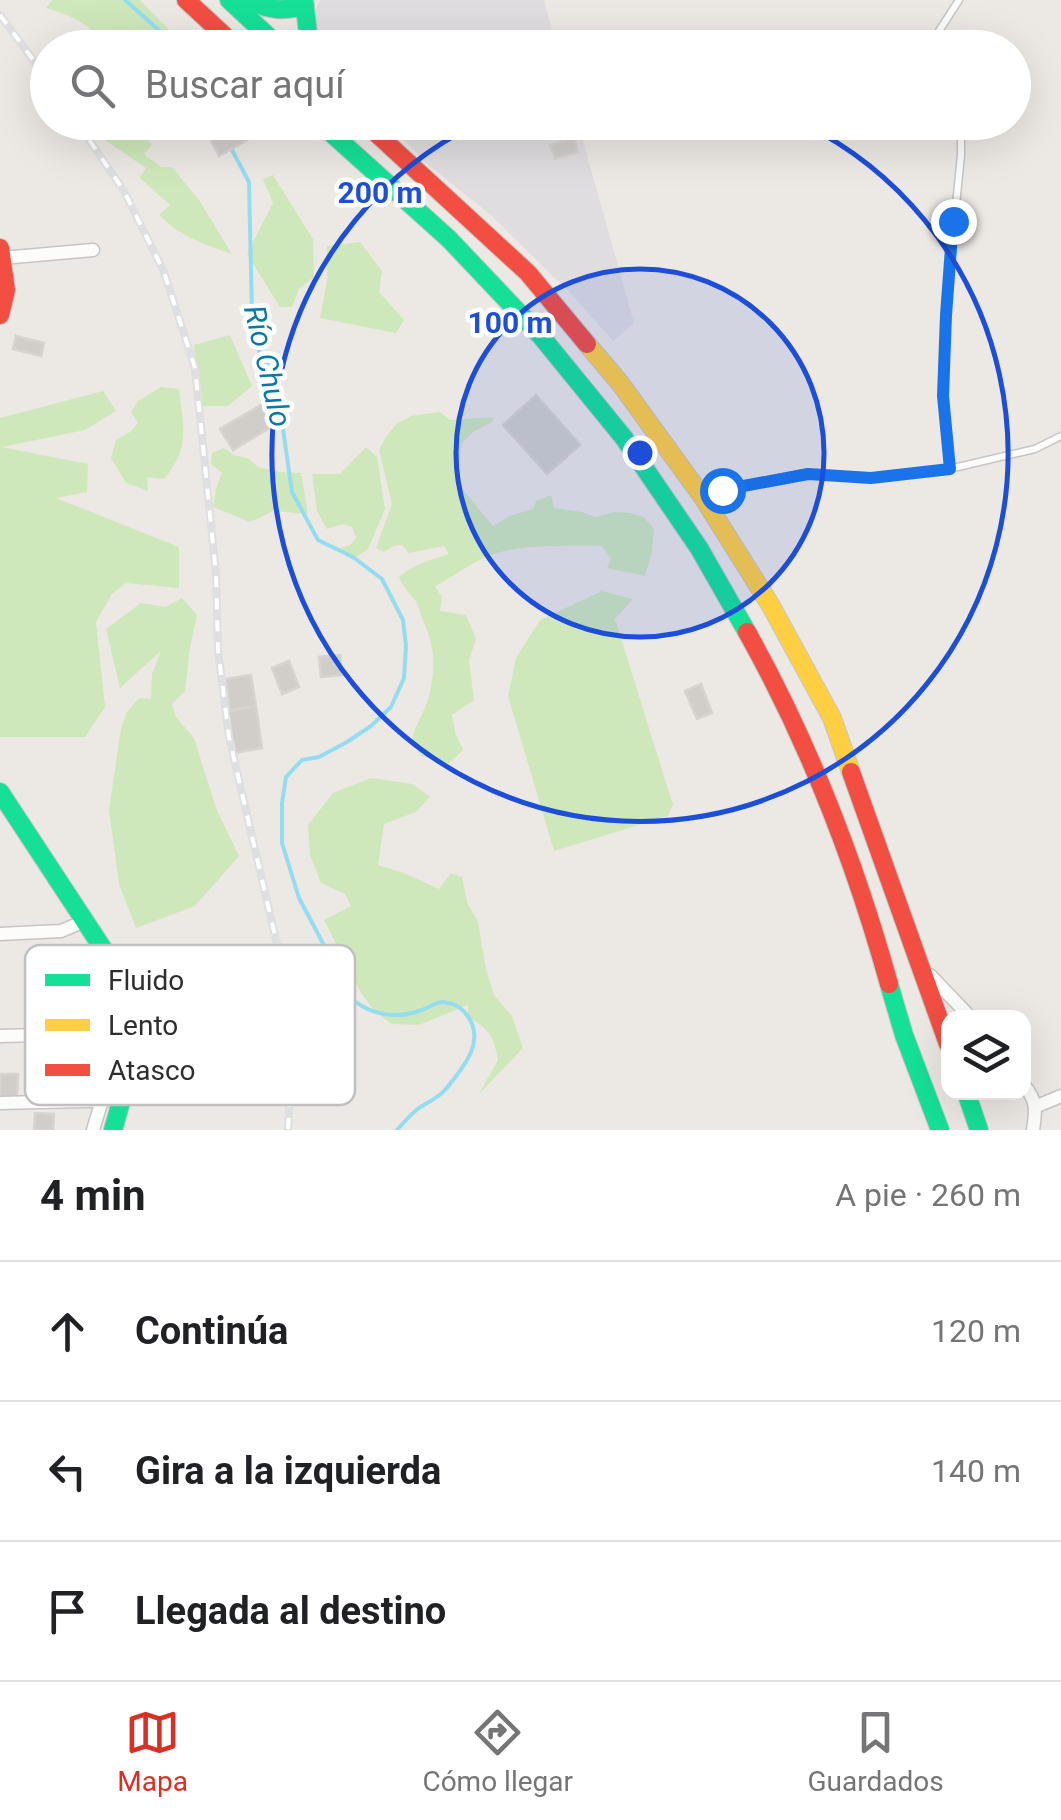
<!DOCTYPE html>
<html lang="es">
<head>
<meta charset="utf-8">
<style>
  body { margin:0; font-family:Roboto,sans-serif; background:#f6f6f6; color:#202124 }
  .controls { position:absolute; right:30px; bottom:30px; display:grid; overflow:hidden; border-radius:20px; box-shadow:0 10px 40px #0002 }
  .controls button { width:90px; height:90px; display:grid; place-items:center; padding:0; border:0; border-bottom:2px solid #e0e0e0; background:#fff; color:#202124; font:50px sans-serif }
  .stop { position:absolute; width:30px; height:30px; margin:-22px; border:8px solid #1a73e8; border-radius:50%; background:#fff }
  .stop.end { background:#1a73e8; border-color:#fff; box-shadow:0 2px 10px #0008 }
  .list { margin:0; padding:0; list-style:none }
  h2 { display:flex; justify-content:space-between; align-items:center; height:130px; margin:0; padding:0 40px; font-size:42px }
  h2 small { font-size:32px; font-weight:400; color:#757577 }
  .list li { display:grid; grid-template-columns:65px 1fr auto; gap:30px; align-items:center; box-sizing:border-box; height:140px; padding:0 40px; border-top:2px solid #e0e0e0 }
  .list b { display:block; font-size:38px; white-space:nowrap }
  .list em { font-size:32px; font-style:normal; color:#757577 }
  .icon { flex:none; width:55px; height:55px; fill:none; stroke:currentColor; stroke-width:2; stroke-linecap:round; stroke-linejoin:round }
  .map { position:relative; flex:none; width:1061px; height:1130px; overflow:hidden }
  .search { position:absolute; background:#fff; box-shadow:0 10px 40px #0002; left:30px; right:30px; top:30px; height:110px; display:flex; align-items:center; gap:25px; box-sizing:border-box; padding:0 35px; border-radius:55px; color:#757577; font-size:38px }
  .sheet { height:550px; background:#fff }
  nav { display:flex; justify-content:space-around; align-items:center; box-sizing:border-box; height:140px; border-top:2px solid #e0e0e0; background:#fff; font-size:28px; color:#757577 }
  nav a { display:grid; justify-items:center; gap:5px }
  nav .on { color:#d93025 }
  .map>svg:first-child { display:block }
</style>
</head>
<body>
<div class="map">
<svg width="1061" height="1130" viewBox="0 0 1061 1130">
  <rect width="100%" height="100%" fill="#ece8e4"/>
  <path fill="#dfdddf" d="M320 0H544L556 47H324L316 29 315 12Z
    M387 123H578L634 323 613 341 575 298 492 216 426 163Z"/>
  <path fill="#cfe8bb" d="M52 0H140L186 47H105C89 22 74 17 46 8Z
    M111 122 133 123 152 145 144 154 161 167H172L199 200 232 254C203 244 181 237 159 215L170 205 140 178 146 168 102 138Z
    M273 175 313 239 314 277 299 289 292 307H280L247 254 273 203 263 179Z
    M360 242 382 271 379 292 404 320 396 333 320 318 327 280V246Z
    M230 335 252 386 228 406H198L194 345Z
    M161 387 179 389C183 427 191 447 164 479L147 477 148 491 126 483 111 458 116 440 130 432 138 423 131 412 138 401Z
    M103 391 116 411 85 430 2 447 88 464 87 492 56 498 179 547V588L126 583 112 594 96 622 105 707 85 737H0V418Z
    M440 412 450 420 494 417 492 422 473 432 462 443 458 468 464 491 493 526 509 516 533 509 536 501 551 495 554 508 582 512 595 517 615 512 630 513 644 517 654 529 652 552 645 576 607 568 611 559 602 546C571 546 519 544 491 555 471 562 454 577 435 586L442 597 440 611 466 615 476 639 469 660 474 700 452 715 455 732 463 750 448 764 421 756 412 741C415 724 425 712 429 696 436 665 435 646 422 618 421 615 418 606 417 603 411 594 403 588 399 577 414 564 431 560 449 554L444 546 409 553 402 545 394 546 384 552 376 548 392 504 379 450 384 440 396 424 411 416Z
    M366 447 377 457 385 509 368 549 352 560 338 549 350 545 356 538 352 527 343 524 327 529 317 511 312 474H340Z
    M224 448 234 455 249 459 258 467 280 472 301 473 308 514 274 511 250 522 213 507 216 489 222 473 211 464 212 453Z
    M602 591 633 599 615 619 673 805 668 816 554 851 508 696 516 658 540 620Z
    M182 598 197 615 190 647 185 691 172 704 176 717 194 738 216 808 239 856 195 906 136 928 119 884 109 810 121 728 127 712 139 698 151 699 152 674 161 651 120 688 106 629 141 603 165 607Z
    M371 778 412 784 430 797 416 812 384 824 378 865 404 873 439 889 451 873 462 877 467 902 478 922 486 969 494 995 512 1016 523 1048 479 1094 498 1060C494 1038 490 1028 468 1018V1005L419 1025 392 1024 374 1011 360 991 324 920 351 906 345 894 321 883 310 855 308 825 333 793Z"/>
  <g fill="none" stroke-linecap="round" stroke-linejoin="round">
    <path stroke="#94ddf1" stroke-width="4" d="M125 0 179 48
      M231 148 249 182 252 314 260 356 275 373 292 492 318 540 353 557 382 579 403 620 406 646 404 678 391 707 371 726 347 742 319 757 302 760 286 777 282 803V843L299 898 353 1000C372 1015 396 1019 419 1011 430 1008 436 1000 448 1003 457 1004 462 1009 467 1015 487 1042 462 1069 445 1090 438 1098 428 1102 419 1108 411 1114 404 1122 397 1130"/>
  </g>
  <path fill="#d1ceca" stroke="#d7d4d0" stroke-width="2.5" d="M202 122H247L254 136 219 156Z
    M574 138 578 152 555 159 550 145Z
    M16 336 44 343 41 356 13 349Z
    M536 395 580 445 547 474 503 425Z
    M266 402 278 423 233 450 220 429Z
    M340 655 342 675 321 677 319 657Z
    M289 661 299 687 282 694 272 668Z
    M251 675 256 706 230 710 226 679Z
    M701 684 712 713 697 719 685 691Z
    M256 706 262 748 234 753 228 711Z
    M0 1074H18L17 1097H0Z
    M35 1113 54 1114 53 1130H34Z"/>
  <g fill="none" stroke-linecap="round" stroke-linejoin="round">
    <defs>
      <path id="lane" d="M928 48 959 0
        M949 469 943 396 945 315 961 155V135L957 122
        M709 496 722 490 807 474 871 478 949 469 1035 449 1061 436"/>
      <path id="street" d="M2 258 93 250
        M0 934 61 931 85 921
        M930 975 971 1018
        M0 1036 77 1034
        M1024 1085C1037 1101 1036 1110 1033 1130
        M0 1103 123 1100
        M1037 1106 1061 1096
        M93 1130 102 1100"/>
      <path id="fast" d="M229 0 281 48
        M249 0C268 11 284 11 305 6
        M304 0 308 33 314 48
        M319 122 449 239 540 335 624 438 699 548 747 632
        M0 792 119 973 138 1010 137 1046 113 1130
        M889 984 904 1035 940 1130
        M966 1092 979 1130"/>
      <path id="slow" d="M587 344 620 383 704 499 771 606 832 718 851 772"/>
      <path id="jam" d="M186 0 238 48
        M364 122 528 273 587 344
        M0 248 6 290 0 315
        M747 632C809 743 855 862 889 984
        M851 772 948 1044"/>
    </defs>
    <use href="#lane" stroke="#c6c5c5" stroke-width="9"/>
    <use href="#street" stroke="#c6c5c5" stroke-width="15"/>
    <use href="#fast" stroke="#c6c5c5" stroke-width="20"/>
    <use href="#slow" stroke="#c6c5c5" stroke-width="20"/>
    <use href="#jam" stroke="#c6c5c5" stroke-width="20"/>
    <use href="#lane" stroke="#fcfcfb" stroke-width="6"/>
    <use href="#street" stroke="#fcfcfb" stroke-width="12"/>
    <use href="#fast" stroke="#16e098" stroke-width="18"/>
    <use href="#slow" stroke="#ffcf43" stroke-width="18"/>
    <use href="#jam" stroke="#f24e42" stroke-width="18"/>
    <defs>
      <path id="rail" d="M0 15 48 80
        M77 122 124 191 164 272 195 368 216 574 218 650 229 737 294 1018 288 1130"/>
    </defs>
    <use href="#rail" stroke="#dfdfe1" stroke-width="8"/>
    <use href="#rail" stroke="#fff" stroke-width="4" stroke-dasharray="11" stroke-linecap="butt"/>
  </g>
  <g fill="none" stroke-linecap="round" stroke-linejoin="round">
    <path stroke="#1a73e8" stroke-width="12" d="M722 490 808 474 871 478 950 469 943 396 946 315 953 221"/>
  </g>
  <circle cx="640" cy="453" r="184" fill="#1d4ed8" fill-opacity=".12"/>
  <g fill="none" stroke="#1d4ed8" stroke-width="5">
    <circle cx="640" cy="453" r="184"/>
    <path d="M804 124A368 368 0 1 1 476 124"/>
  </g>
  <g text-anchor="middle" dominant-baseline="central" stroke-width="9" stroke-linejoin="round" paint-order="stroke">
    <g font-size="30" font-style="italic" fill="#0679aa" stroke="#fff">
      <text transform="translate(268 366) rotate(77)">Río Chulo</text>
    </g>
  </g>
  <rect x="25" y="945" width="330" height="160" rx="15" fill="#fff" stroke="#c0c0c0" stroke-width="2.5"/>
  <rect x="45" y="974" width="45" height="12" fill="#16e098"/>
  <rect x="45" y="1019" width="45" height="12" fill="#ffcf43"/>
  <rect x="45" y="1064" width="45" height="12" fill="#f24e42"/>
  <g font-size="28" fill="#2e2e2e">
    <text x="108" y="990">Fluido</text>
    <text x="108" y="1035">Lento</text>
    <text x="108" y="1080">Atasco</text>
  </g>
  <circle cx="640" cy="453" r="15" fill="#1d4ed8" stroke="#fff" stroke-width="5"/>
  <g font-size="30" text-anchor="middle" font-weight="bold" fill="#1d4ed8" stroke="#fff" stroke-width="9" stroke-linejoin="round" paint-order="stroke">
    <text x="380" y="203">200 m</text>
    <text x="510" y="333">100 m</text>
  </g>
</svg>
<div class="controls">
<button><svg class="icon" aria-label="layers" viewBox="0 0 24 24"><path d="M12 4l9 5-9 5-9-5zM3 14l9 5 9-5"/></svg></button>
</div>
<div class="stop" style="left:722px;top:490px"></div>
<div class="stop end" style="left:953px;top:221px"></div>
<div class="search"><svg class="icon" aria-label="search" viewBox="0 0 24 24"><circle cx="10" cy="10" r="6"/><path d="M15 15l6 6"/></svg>Buscar aquí</div>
</div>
<section class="sheet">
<h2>4 min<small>A pie · 260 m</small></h2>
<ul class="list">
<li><svg class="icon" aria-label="ahead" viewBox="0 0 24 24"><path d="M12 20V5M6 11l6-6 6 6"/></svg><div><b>Continúa</b></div><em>120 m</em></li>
<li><svg class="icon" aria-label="left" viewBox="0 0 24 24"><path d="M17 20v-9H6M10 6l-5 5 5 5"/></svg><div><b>Gira a la izquierda</b></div><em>140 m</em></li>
<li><svg class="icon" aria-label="arrive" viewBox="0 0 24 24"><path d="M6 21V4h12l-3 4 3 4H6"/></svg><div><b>Llegada al destino</b></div></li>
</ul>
</section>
<nav>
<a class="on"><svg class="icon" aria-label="map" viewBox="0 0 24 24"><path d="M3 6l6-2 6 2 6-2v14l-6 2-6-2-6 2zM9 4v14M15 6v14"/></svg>Mapa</a>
<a><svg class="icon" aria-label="directions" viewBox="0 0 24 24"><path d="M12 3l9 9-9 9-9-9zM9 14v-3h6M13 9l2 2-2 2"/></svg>Cómo llegar</a>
<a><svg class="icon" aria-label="saved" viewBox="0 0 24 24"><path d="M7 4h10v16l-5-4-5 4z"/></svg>Guardados</a>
</nav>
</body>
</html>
